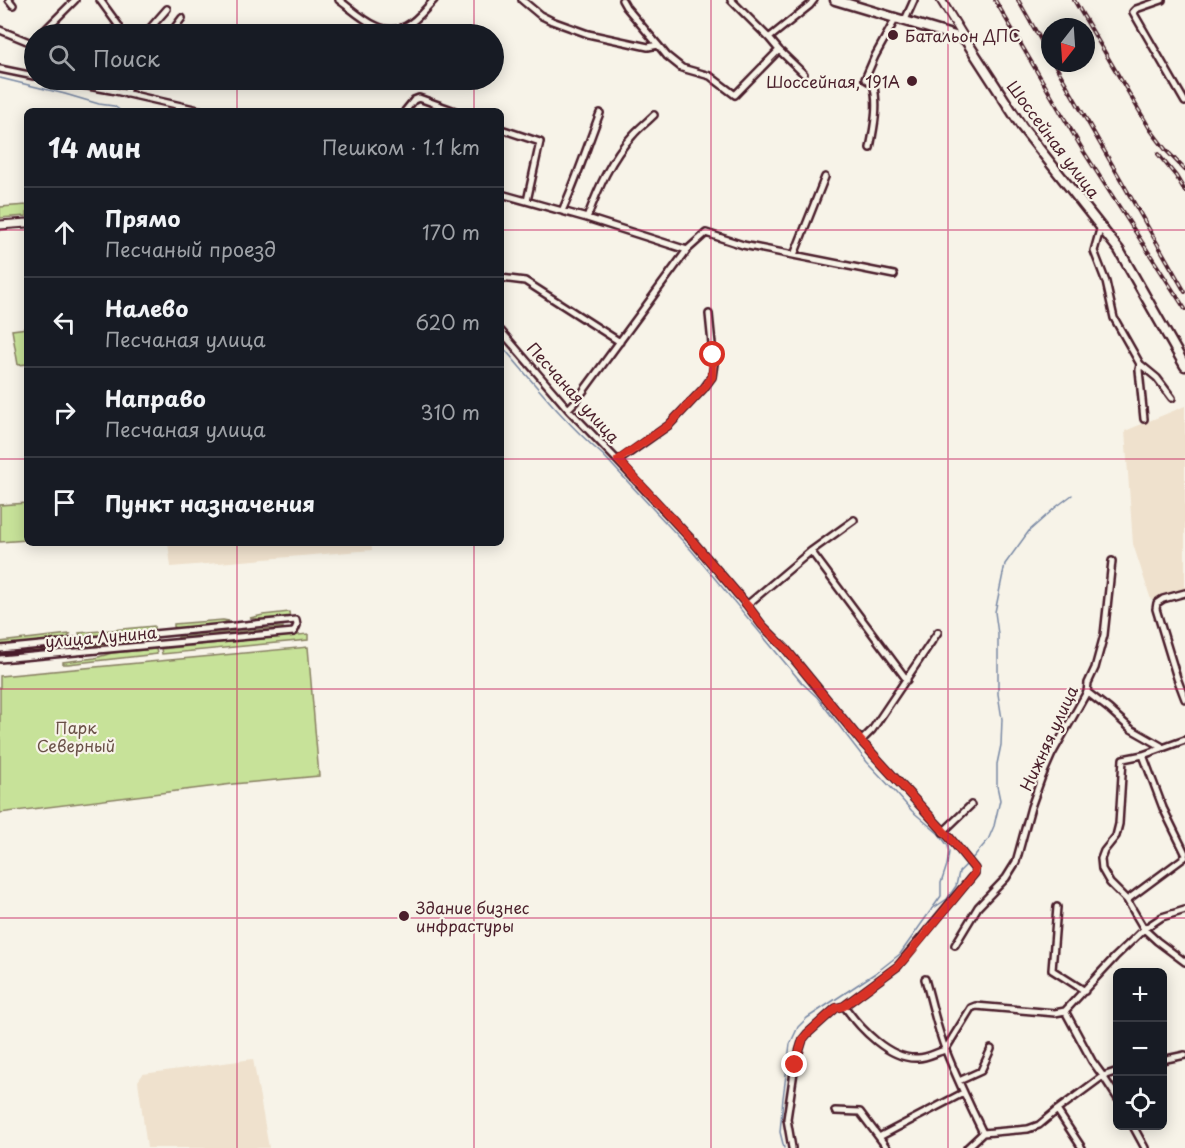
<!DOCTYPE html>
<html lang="ru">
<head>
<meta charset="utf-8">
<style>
  body { margin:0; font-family:"Playpen Sans",sans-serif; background:#20242c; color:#f1f3f6 }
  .controls { position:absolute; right:18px; bottom:18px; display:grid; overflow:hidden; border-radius:9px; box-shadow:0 3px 15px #0003 }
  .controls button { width:54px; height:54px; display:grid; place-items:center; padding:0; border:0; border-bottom:2px solid #363941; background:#171b24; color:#f1f3f6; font:30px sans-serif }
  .compass { position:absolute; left:1041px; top:18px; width:54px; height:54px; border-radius:50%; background:#171b24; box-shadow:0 3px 15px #0003; rotate:197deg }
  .stop { position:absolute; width:18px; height:18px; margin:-14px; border:4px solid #d93025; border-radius:50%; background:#fff }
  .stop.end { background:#d93025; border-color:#fff; box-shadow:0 2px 6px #0008 }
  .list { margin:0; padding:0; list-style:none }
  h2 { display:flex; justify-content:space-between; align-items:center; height:78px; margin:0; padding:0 24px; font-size:26px }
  h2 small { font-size:20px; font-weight:400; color:#9ea1a6 }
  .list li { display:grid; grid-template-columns:39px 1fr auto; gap:18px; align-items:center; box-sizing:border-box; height:90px; padding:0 24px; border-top:2px solid #363941 }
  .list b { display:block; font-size:22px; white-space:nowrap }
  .list p { margin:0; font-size:20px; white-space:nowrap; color:#9ea1a6 }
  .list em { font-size:20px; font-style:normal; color:#9ea1a6 }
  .icon { flex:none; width:33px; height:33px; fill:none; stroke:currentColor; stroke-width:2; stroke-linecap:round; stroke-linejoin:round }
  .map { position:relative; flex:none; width:1185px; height:1148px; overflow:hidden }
  .search { position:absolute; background:#171b24; box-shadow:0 3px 15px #0003; left:24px; top:24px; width:480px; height:66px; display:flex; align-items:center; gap:15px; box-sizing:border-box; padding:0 21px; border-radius:33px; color:#9ea1a6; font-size:22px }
  .panel { position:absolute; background:#171b24; box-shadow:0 3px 15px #0003; left:24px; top:108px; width:480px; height:438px; border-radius:9px }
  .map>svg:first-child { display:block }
</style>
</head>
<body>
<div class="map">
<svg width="1185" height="1148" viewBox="0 0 1185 1148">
  <rect width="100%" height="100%" fill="#f7f3e8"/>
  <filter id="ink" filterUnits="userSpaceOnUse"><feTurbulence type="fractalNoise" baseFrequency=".0167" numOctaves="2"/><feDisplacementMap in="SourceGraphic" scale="12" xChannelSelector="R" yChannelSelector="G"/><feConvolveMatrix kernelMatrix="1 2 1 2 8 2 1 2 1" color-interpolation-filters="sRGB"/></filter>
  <g filter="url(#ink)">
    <path fill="#efe1cd" d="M1185 406V591L1151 600 1133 544 1125 431Z
      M168 543H371L372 550 171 567Z
      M253 1059 269 1148H147L138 1081 143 1074Z"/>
    <path fill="#c7e299" stroke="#888062" stroke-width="1.5" d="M27 205V216L0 218V207Z
      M27 328V364L18 365 12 330Z
      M27 503V540L0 542V505Z
      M289 612 290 618 265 620 250 618 263 615Z
      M223 620 229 621 216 625 178 629 174 627V624Z
      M154 626V631L84 638 80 636 79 633Z
      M283 627V630L178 640V637Z
      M70 634 66 640 0 646V642Z
      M308 634V640L162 654 161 649Z
      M154 638V641L0 655V652Z
      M308 647 319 776 233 784 0 813V676Z
      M156 649 157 654 68 664H63V662L95 658 112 653Z"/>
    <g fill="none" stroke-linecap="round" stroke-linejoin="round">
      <path stroke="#7888a4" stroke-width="1.5" d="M0 78 65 94 99 104 114 106 121 111
        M501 345C533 382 565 423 603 455L692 551 801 682 817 697 867 762 897 794 912 811 939 834 948 846 949 852 947 865 941 883V896L900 954 877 972 807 1018 798 1027 790 1044 783 1098 780 1132 784 1148
        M970 861 988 840 994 826 1000 800 997 786V764L1001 745 1002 719 998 694V634L995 612 1005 564 1029 531 1056 507 1072 495
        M935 907 947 899 956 886 959 872 967 864"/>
      <defs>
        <path id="minor" d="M9 0 13 5
          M100 0 119 26
          M339 0C357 13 383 40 406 26 417 21 426 8 434 0
          M522 0 540 15 552 21 588 34 648 47 658 45 667 56 682 68 710 76 735 95 779 50 769 38 810 5 814 0
          M622 0 626 7 658 45
          M731 0 769 38
          M1162 0 1136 9 1133 12 1185 102
          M905 20 914 0
          M0 30 34 44
          M41 34 75 0
          M145 34 167 9
          M170 34 182 18
          M779 50 804 74
          M0 69 34 76
          M54 80 111 90 203 111
          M111 90 116 80
          M126 94 128 87 134 80
          M405 111 414 100 419 98 455 111
          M501 129 540 142 527 201
          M870 148C874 128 879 104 873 84L865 79 875 56 896 18
          M501 194 587 218 687 250 706 233 743 245 894 275
          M562 211C577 179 587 146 600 113
          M587 218C598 189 611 158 633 135 639 128 647 122 654 115
          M1101 226 1094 251 1106 282 1114 318 1140 364 1157 378 1172 398
          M794 255 825 177
          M501 278 525 281 620 342
          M501 331 568 409 618 461 690 538 747 605 762 625 785 648 861 741 950 838 975 869V873L898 966 844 1006 836 1008 807 1034 803 1039 795 1065 787 1119 792 1148
          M1140 364 1139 370 1144 419
          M568 409 576 401 687 250
          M618 461 669 425 704 388 712 377 714 364 709 314
          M811 551 907 680
          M1185 593 1163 599 1157 603 1156 609 1177 678 1185 699
          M747 605 811 551 854 520
          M0 649 296 620 297 625 294 632 0 659
          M1087 692 1109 709 1131 729 1161 746 1162 748
          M1185 740 1143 755 1123 759 1119 824 1116 836 1104 851 1101 859 1102 869 1110 883 1127 900 1144 929 1157 941 1185 962
          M861 741 872 730 938 632
          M1143 755 1163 808 1185 853
          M943 832 971 805
          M1127 900 1185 857
          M1057 907 1052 970 1085 991
          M955 945 978 907 1006 878 1016 862 1031 807 1041 779 1052 754 1087 692 1088 683 1095 668 1104 635 1112 561
          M925 979C932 1003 937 1029 946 1051 957 1079 970 1106 983 1133
          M844 1006C860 1028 889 1060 918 1058 927 1058 937 1052 945 1050L971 1008 976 1006 1055 1013 1065 1011 1115 957 1144 929 1162 917 1185 910
          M1065 1011 1092 1061 1103 1076 1118 1099
          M1162 1060 1185 1055
          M959 1081 981 1071 991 1049
          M1057 1110 1082 1148
          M835 1111 860 1112 887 1148
          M1133 1126 1145 1148
          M879 1137 963 1093
          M967 1148 983 1133 1028 1129 1039 1125 1057 1110 1103 1076 1118 1071"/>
        <path id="tertiary" d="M941 0 965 39
          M0 225 27 223"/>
        <path id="primary" d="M835 0 965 39 1022 127 1119 250 1185 366"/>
      </defs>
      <use href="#minor" stroke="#4a1f2b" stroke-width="10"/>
      <use href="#tertiary" stroke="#4a1f2b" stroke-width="11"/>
      <use href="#primary" stroke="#4a1f2b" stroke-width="13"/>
      <use href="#minor" stroke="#f7f3e8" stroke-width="5"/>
      <use href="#tertiary" stroke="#f7f3e8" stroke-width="7"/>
      <use href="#primary" stroke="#f7f3e8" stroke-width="8"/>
      <defs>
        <path id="rail" d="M995 0 1084 152 1185 309
          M1018 0 1050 56
          M1074 0 1150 129 1165 149 1185 170
          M1054 63 1185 292
          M1158 154 1176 176 1185 191"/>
      </defs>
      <use href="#rail" stroke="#4a1f2b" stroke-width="4"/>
      <use href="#rail" stroke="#f7f3e8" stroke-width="1.5" stroke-dasharray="4.5" stroke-linecap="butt"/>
    </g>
  </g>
  <g fill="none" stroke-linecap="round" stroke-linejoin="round" filter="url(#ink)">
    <path stroke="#d93025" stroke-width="8" d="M713 355 712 377 704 388 669 425 618 460 690 538 747 605 762 625 785 648 861 741 950 838 975 869V873L914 948 898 966 844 1006 836 1008 807 1034 803 1039 795 1065"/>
  </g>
  <path fill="none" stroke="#c2185b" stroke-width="1.5" stroke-opacity="0.55" d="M237 0V34M474 0V34M711 0V1148M948 0V1148M237 80V111M474 80V111M0 230H27M501 230H1185M0 459H27M501 459H1185M237 543V1148M474 543V1148M0 689H1185M0 918H1185"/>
  <g fill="#4a1f2b" stroke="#f7f3e8" stroke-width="2">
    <circle cx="893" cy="35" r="6"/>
    <circle cx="912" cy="81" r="6"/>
    <circle cx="404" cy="916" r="6"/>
  </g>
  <g text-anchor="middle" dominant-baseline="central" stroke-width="4.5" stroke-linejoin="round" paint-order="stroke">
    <g font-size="16" fill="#4a1f2b" stroke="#f7f3e8" text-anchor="start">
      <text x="905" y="35">Батальон ДПС</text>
      <text x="900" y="81" text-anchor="end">Шоссейная, 191А</text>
      <text x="416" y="907">Здание бизнес<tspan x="416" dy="18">инфрастуры</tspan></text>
    </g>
    <g font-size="16" fill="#4a1f2b" stroke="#f7f3e8">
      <text transform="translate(1054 139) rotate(53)">Шоссейная улица</text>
      <text transform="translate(574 392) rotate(48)">Песчаная улица</text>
      <text transform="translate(101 636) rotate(-5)">улица Лунина</text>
      <text transform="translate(1048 738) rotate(-65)">Нижняя улица</text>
    </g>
    <g font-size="16" fill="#695046" stroke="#f7f3e8">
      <text x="76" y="727">Парк<tspan x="76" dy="18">Северный</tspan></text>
    </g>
  </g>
</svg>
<div class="controls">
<button>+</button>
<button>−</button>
<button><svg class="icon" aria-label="locate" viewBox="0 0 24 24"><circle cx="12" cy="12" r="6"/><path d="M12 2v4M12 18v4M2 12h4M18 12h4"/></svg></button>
</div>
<svg class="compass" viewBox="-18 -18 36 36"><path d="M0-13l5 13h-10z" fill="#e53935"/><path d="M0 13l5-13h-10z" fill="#9ea1a6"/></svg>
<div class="stop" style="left:713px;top:355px"></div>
<div class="stop end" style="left:795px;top:1065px"></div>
<div class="search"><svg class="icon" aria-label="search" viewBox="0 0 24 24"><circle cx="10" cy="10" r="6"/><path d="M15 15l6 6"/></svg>Поиск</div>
<section class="panel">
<h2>14 мин<small>Пешком · 1.1 km</small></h2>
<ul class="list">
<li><svg class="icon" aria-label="ahead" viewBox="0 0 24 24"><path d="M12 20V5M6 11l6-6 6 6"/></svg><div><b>Прямо</b><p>Песчаный проезд</p></div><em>170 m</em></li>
<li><svg class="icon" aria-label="left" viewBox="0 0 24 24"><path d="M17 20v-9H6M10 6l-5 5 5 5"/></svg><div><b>Налево</b><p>Песчаная улица</p></div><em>620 m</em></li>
<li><svg class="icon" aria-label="right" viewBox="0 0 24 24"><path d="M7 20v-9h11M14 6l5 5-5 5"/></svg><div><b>Направо</b><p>Песчаная улица</p></div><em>310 m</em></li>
<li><svg class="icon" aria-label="arrive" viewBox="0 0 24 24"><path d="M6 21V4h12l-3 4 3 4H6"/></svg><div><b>Пункт назначения</b></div></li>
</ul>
</section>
</div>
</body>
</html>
